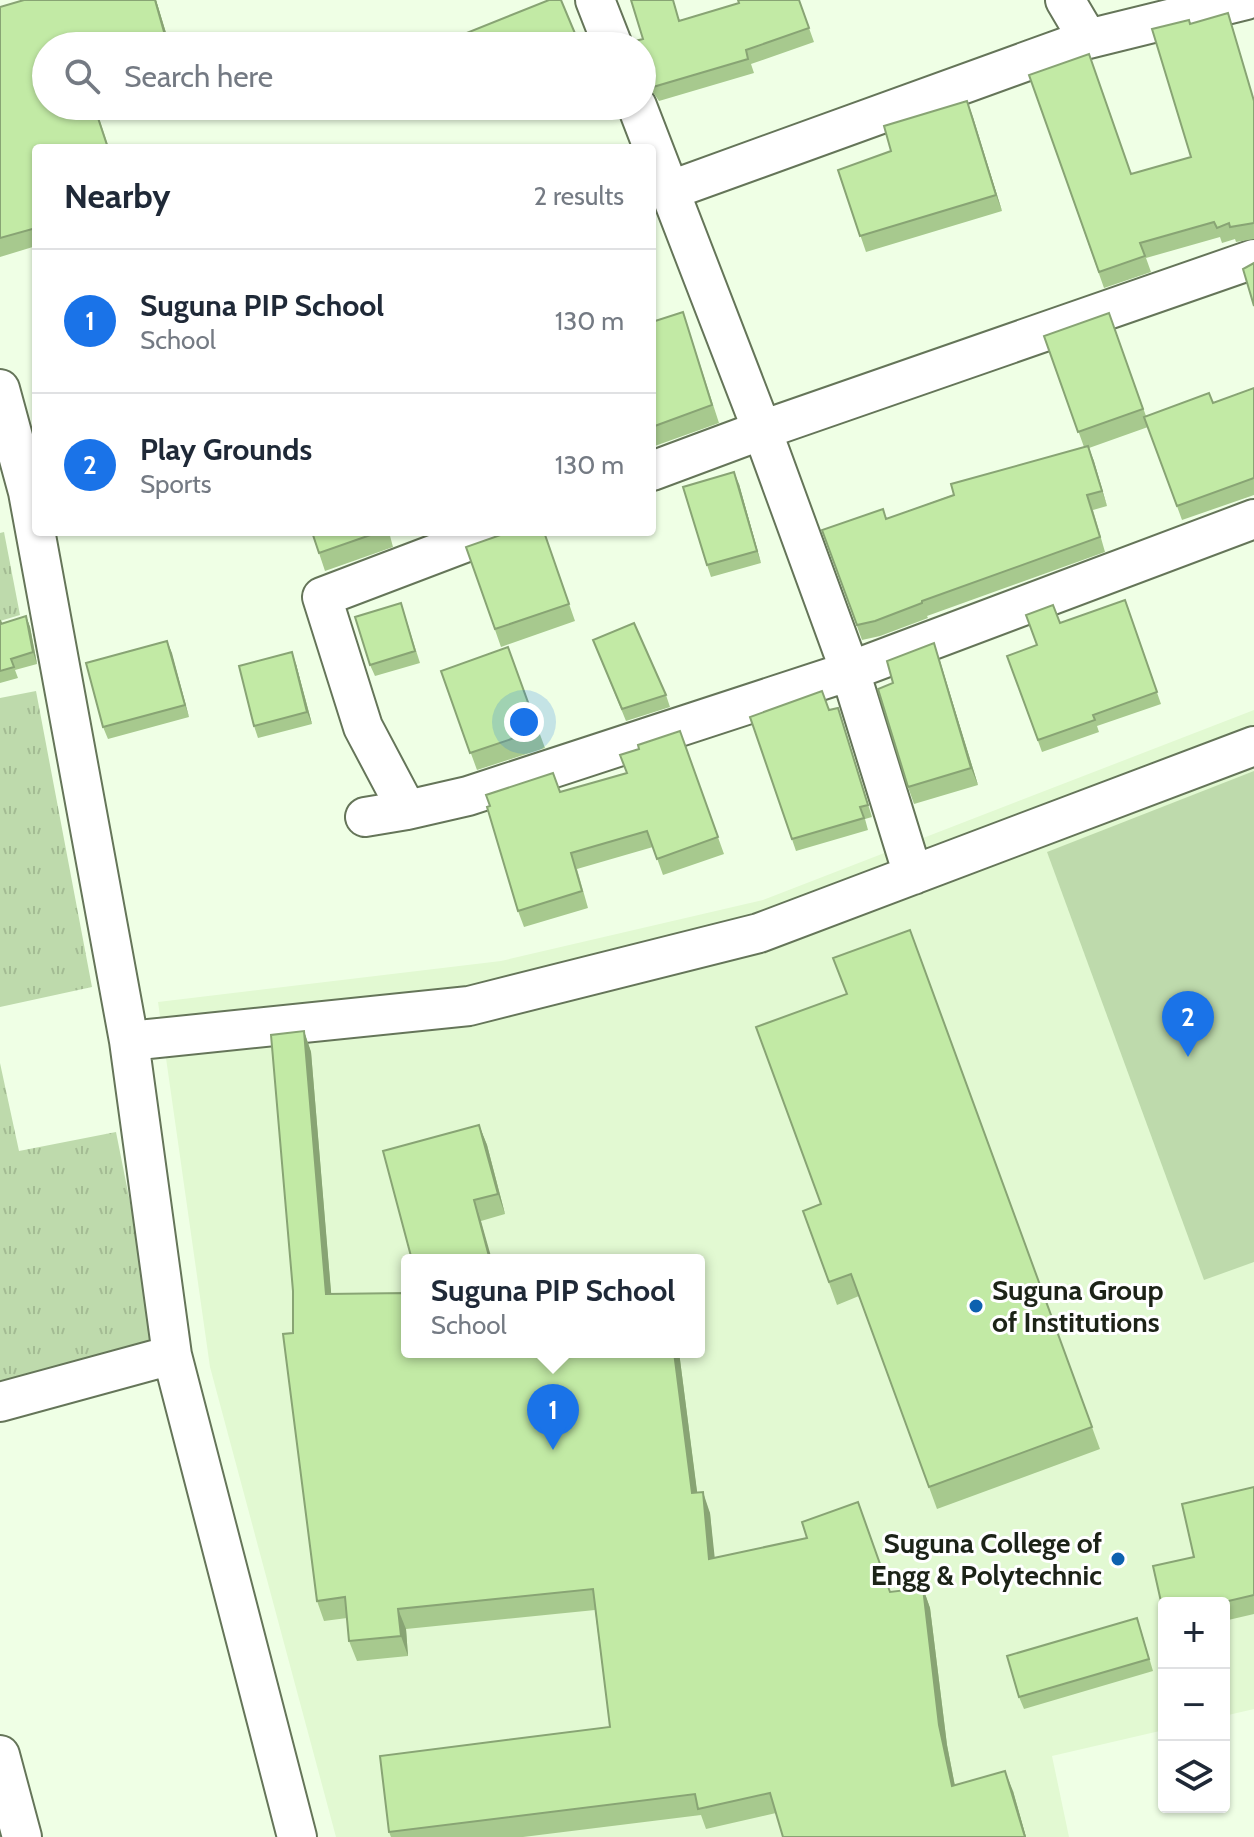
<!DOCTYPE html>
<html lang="en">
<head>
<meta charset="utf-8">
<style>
  body { margin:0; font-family:Cabin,sans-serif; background:#f2f2f3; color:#1f2937 }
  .controls { position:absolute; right:24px; bottom:24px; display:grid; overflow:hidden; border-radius:8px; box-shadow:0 2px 6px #0004 }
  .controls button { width:72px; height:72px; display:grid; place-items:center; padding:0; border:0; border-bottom:2px solid #e0e1e3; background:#fff; color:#1f2937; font:40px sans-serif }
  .you { position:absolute; left:524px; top:722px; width:28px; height:28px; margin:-20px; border:6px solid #fff; border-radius:50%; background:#1a73e8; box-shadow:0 0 0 12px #1a73e833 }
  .badge { display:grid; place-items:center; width:52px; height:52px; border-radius:50%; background:#1a73e8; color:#fff; font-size:26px; font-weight:700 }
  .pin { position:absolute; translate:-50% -66px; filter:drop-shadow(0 2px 4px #0008) }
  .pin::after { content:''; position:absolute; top:42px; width:28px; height:24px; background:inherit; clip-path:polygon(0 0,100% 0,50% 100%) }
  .popup { position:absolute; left:401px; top:1254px; width:304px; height:104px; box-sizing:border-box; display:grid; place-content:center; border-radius:8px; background:#fff; filter:drop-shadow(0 2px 6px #0005); font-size:26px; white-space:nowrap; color:#747a83 }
  .popup b { font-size:30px; color:#1f2937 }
  .popup::after { content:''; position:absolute; left:50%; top:100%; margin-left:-16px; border:16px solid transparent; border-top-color:#fff }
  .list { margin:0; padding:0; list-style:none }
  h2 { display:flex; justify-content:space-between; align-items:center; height:104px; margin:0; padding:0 32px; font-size:34px }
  h2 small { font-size:26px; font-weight:400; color:#747a83 }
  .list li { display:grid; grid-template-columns:52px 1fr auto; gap:24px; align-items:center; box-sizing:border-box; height:144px; padding:0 32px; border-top:2px solid #e0e1e3 }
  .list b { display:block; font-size:30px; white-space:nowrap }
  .list p { margin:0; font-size:26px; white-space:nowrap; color:#747a83 }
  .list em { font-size:26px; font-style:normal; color:#747a83 }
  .icon { flex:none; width:44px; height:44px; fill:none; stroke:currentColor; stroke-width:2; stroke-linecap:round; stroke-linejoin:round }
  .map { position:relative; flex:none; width:1254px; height:1837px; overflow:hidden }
  .search { position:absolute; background:#fff; box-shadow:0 2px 6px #0004; left:32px; top:32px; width:624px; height:88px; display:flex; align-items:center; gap:20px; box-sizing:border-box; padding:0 28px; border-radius:44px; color:#747a83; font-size:30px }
  .panel { position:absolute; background:#fff; box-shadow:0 2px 6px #0004; left:32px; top:144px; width:624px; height:392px; border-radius:8px }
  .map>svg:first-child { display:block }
</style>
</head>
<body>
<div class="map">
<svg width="1254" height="1837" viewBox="0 0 1254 1837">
  <defs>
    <pattern id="grass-tufts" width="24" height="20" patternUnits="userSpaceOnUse" patternTransform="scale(2)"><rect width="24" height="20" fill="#bedaac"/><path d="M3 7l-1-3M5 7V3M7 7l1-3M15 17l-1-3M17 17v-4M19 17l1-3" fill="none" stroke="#a3bb93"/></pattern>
  </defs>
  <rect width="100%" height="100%" fill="#efffe5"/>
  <path fill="#e2f9d2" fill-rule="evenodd" d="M1254 710V1709L1224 1716V1603H1164V1730L1052 1756 1069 1837H336L210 1367 158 1002 501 961 763 900ZM407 1260H699V1352H407Z"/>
  <path fill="url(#grass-tufts)" d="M4 532 20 615 0 621V533Z
    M36 691 92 987 0 1007V698Z
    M0 1063 19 1151 116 1132 158 1343 0 1386Z"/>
  <path fill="#bedaac" d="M1254 771V1262L1204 1280 1047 852Z"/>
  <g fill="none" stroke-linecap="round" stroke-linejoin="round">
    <defs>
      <path id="minor" d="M595 0 613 46
        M1065 0 1088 39 1246 0
        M637 106 762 430 850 671 913 875
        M671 190 1088 39
        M0 389 28 492 129 1041 172 1355 0 1402
        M652 471 762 430 1254 259
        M493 532 322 597 363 727 407 810 468 796 850 671 1254 519
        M365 817 407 810
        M129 1041 469 1006 759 933 1254 746
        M172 1355 297 1837
        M0 1755 22 1837"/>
    </defs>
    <use href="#minor" stroke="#657559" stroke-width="42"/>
    <use href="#minor" stroke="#fff" stroke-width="38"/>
  </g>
  <path fill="#a7c98e" d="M24 0H156L170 46H46V106H95L109 148H36V246L0 257V7Z
    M799 0 814 42 751 64 754 73 659 101 650 88 645 74 643 39 680 20Z
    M1228 13 1254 100V239L1236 242 1235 239 1222 243 1220 237 1146 258 1151 272 1104 288 1029 75 1131 174 1191 157V24Z
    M967 101 1002 211 866 252 838 170 891 151Z
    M683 312 719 423 652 447V322Z
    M1109 313 1146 416 1213 403 1254 388V495L1182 520 1148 427 1089 448 1107 506 1093 510 1105 552 927 616 928 618 880 636 862 640 822 530 886 519 1084 447 1044 336Z
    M739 484 761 563 711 577 707 565Z
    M312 532H389L393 547 325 571Z
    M544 532 575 621 501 647 466 547Z
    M1125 600 1161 704 1097 726 1099 732 1042 752 1007 656 1037 645 1060 623Z
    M401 603 420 663 375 676 370 665Z
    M26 616 30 627 37 664 15 670 18 678 0 683V619L2 623Z
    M593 640 666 695 670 707 626 721Z
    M167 641 189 717 108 739 103 727Z
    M934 643 978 785 914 804 908 787 893 683Z
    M508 647 545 748 477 770 441 671Z
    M296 664 312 724 258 738 254 726Z
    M829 710 842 720 872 817 865 819 868 830 796 851 750 717Z
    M680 731 724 854 663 875 653 847 577 869 588 908 524 927 518 911 560 792 627 773 639 749Z
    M910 930 1100 1449 937 1509 859 1296 837 1305 803 1211 821 1204 846 994Z
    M304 1031 311 1052 331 1294 407 1352H679L697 1493 710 1513 714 1558 890 1592 923 1588 930 1608 947 1745 955 1786 1013 1791 1026 1837H783L776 1813 706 1829 701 1815 523 1837H391L389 1832 610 1727 595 1610 406 1629 408 1656 357 1661 349 1641 347 1618 324 1621 317 1601 293 1333Z
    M479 1125 487 1145 505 1214 481 1221 412 1260Z
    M1254 1487V1614L1224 1621V1603H1164L1194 1557Z
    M1141 1630 1153 1671 1024 1709 1019 1697Z"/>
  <path fill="#88a474" d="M155 0H156L170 46H168Z
    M1228 13 1233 29 1254 101 1249 87Z
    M967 101 973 117 1002 211 996 195Z
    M1088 446 1094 461 1107 506 1102 491Z
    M734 472 739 484 761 563 757 551Z
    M26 616 30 627 37 664 33 652Z
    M167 641 172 653 189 717 185 705Z
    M934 643 940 661 978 785 971 768Z
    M292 652 296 664 312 724 307 712Z
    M304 1031 311 1052 333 1315 326 1294Z
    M479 1125 487 1145 505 1214 498 1194Z
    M474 1200 481 1221 492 1260H490Z
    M674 1352H679L700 1514 692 1493Z
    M703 1492 710 1513 717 1579 709 1559Z
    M923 1588 930 1608 947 1745 959 1807 952 1786 939 1725Z
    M398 1609 406 1629 408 1656 401 1636Z
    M1005 1771 1013 1791 1026 1837H1025Z"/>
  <path fill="#c2eaa5" stroke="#88a474" stroke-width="2" d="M24 0H155L168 46H46V106H94L108 148H36V228L0 238V7Z
    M549 0H561L579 43 570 46H469L464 34Z
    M631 0H673L679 21 739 3 738 0H799L809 28 746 50 748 59 653 87 645 74 642 65V46H636L635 41 643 39Z
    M1228 13 1254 101V223L1230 227 1229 223 1217 228 1214 222 1140 243 1145 256 1099 272 1029 75 1089 54 1131 174 1191 157 1152 29 1189 20 1190 24Z
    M967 101 996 195 860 236 838 170 891 151 884 126Z
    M1254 263V306L1243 269Z
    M683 312 712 405 652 427V322Z
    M1109 313 1143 409 1078 432 1044 336Z
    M1254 388V478L1177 506 1144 417 1209 393 1213 403Z
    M1088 446 1102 491 1087 495 1100 537 922 601V603L875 621 857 625 822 530 883 509 886 519 954 495 951 484Z
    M734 472 757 551 707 565 683 487Z
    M312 532H379L319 553Z
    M509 532H544L569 604 495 629 466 547Z
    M1125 600 1157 692 1093 715 1095 720 1038 740 1007 656 1037 645 1026 615 1053 605 1060 623Z
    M401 603 415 651 370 665 355 617Z
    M26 616 33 652 11 659 14 667 0 671V620L1 624Z
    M634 623 666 695 622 709 593 640Z
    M167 641 185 705 103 727 86 663Z
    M934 643 971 768 908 787 878 689 893 683 887 661Z
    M508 647 538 730 470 753 441 671Z
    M292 652 307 712 254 726 239 666Z
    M822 691 829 710 838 708 868 805 860 807 864 818 792 839 750 717Z
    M680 731 718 837 657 859 647 831 571 853 582 891 518 911 487 807 490 806 486 795 553 773 560 792 627 773 620 755 639 749 638 745Z
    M910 930 1092 1427 929 1487 851 1274 829 1282 803 1211 821 1204 756 1027 847 994 833 958Z
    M304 1031 326 1294 407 1293V1352H674L692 1493 703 1492 709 1559 807 1538 802 1522 858 1502 890 1592 923 1588 939 1725 952 1786 1005 1771 1025 1837H783L770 1793 698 1809 695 1794 389 1832 380 1756 610 1727 593 1589 398 1609 401 1636 349 1641 345 1597 317 1601 283 1334 293 1333V1291L271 1035Z
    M479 1125 498 1194 474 1200 490 1260H412L383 1151Z
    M1254 1487V1595L1220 1603H1164V1615L1153 1566 1194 1557 1182 1504Z
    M1137 1618 1149 1659 1019 1697 1007 1656Z"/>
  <g fill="#0d61af" stroke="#fff" stroke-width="3">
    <circle cx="976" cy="1306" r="8"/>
    <circle cx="1118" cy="1559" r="8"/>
  </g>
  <g text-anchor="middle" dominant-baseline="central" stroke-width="6" stroke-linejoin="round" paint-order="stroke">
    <g font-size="28" font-weight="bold" fill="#1c2317" stroke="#fff" text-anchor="start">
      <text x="992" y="1290">Suguna Group<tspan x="992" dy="32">of Institutions</tspan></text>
      <text x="1102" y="1543" text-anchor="end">Suguna College of<tspan x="1102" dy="32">Engg &amp; Polytechnic</tspan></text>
    </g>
  </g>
</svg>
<div class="controls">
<button>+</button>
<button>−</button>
<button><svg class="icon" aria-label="layers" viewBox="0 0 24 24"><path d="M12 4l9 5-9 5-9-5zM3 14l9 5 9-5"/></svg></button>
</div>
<div class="you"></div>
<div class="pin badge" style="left:553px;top:1450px">1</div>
<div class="popup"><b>Suguna PIP School</b>School</div>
<div class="pin badge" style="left:1188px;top:1057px">2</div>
<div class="search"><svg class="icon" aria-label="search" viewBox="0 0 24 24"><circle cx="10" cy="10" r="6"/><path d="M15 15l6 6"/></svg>Search here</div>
<section class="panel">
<h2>Nearby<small>2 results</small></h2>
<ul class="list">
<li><span class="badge">1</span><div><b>Suguna PIP School</b><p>School</p></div><em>130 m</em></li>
<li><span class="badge">2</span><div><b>Play Grounds</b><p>Sports</p></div><em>130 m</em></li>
</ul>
</section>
</div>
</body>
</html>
